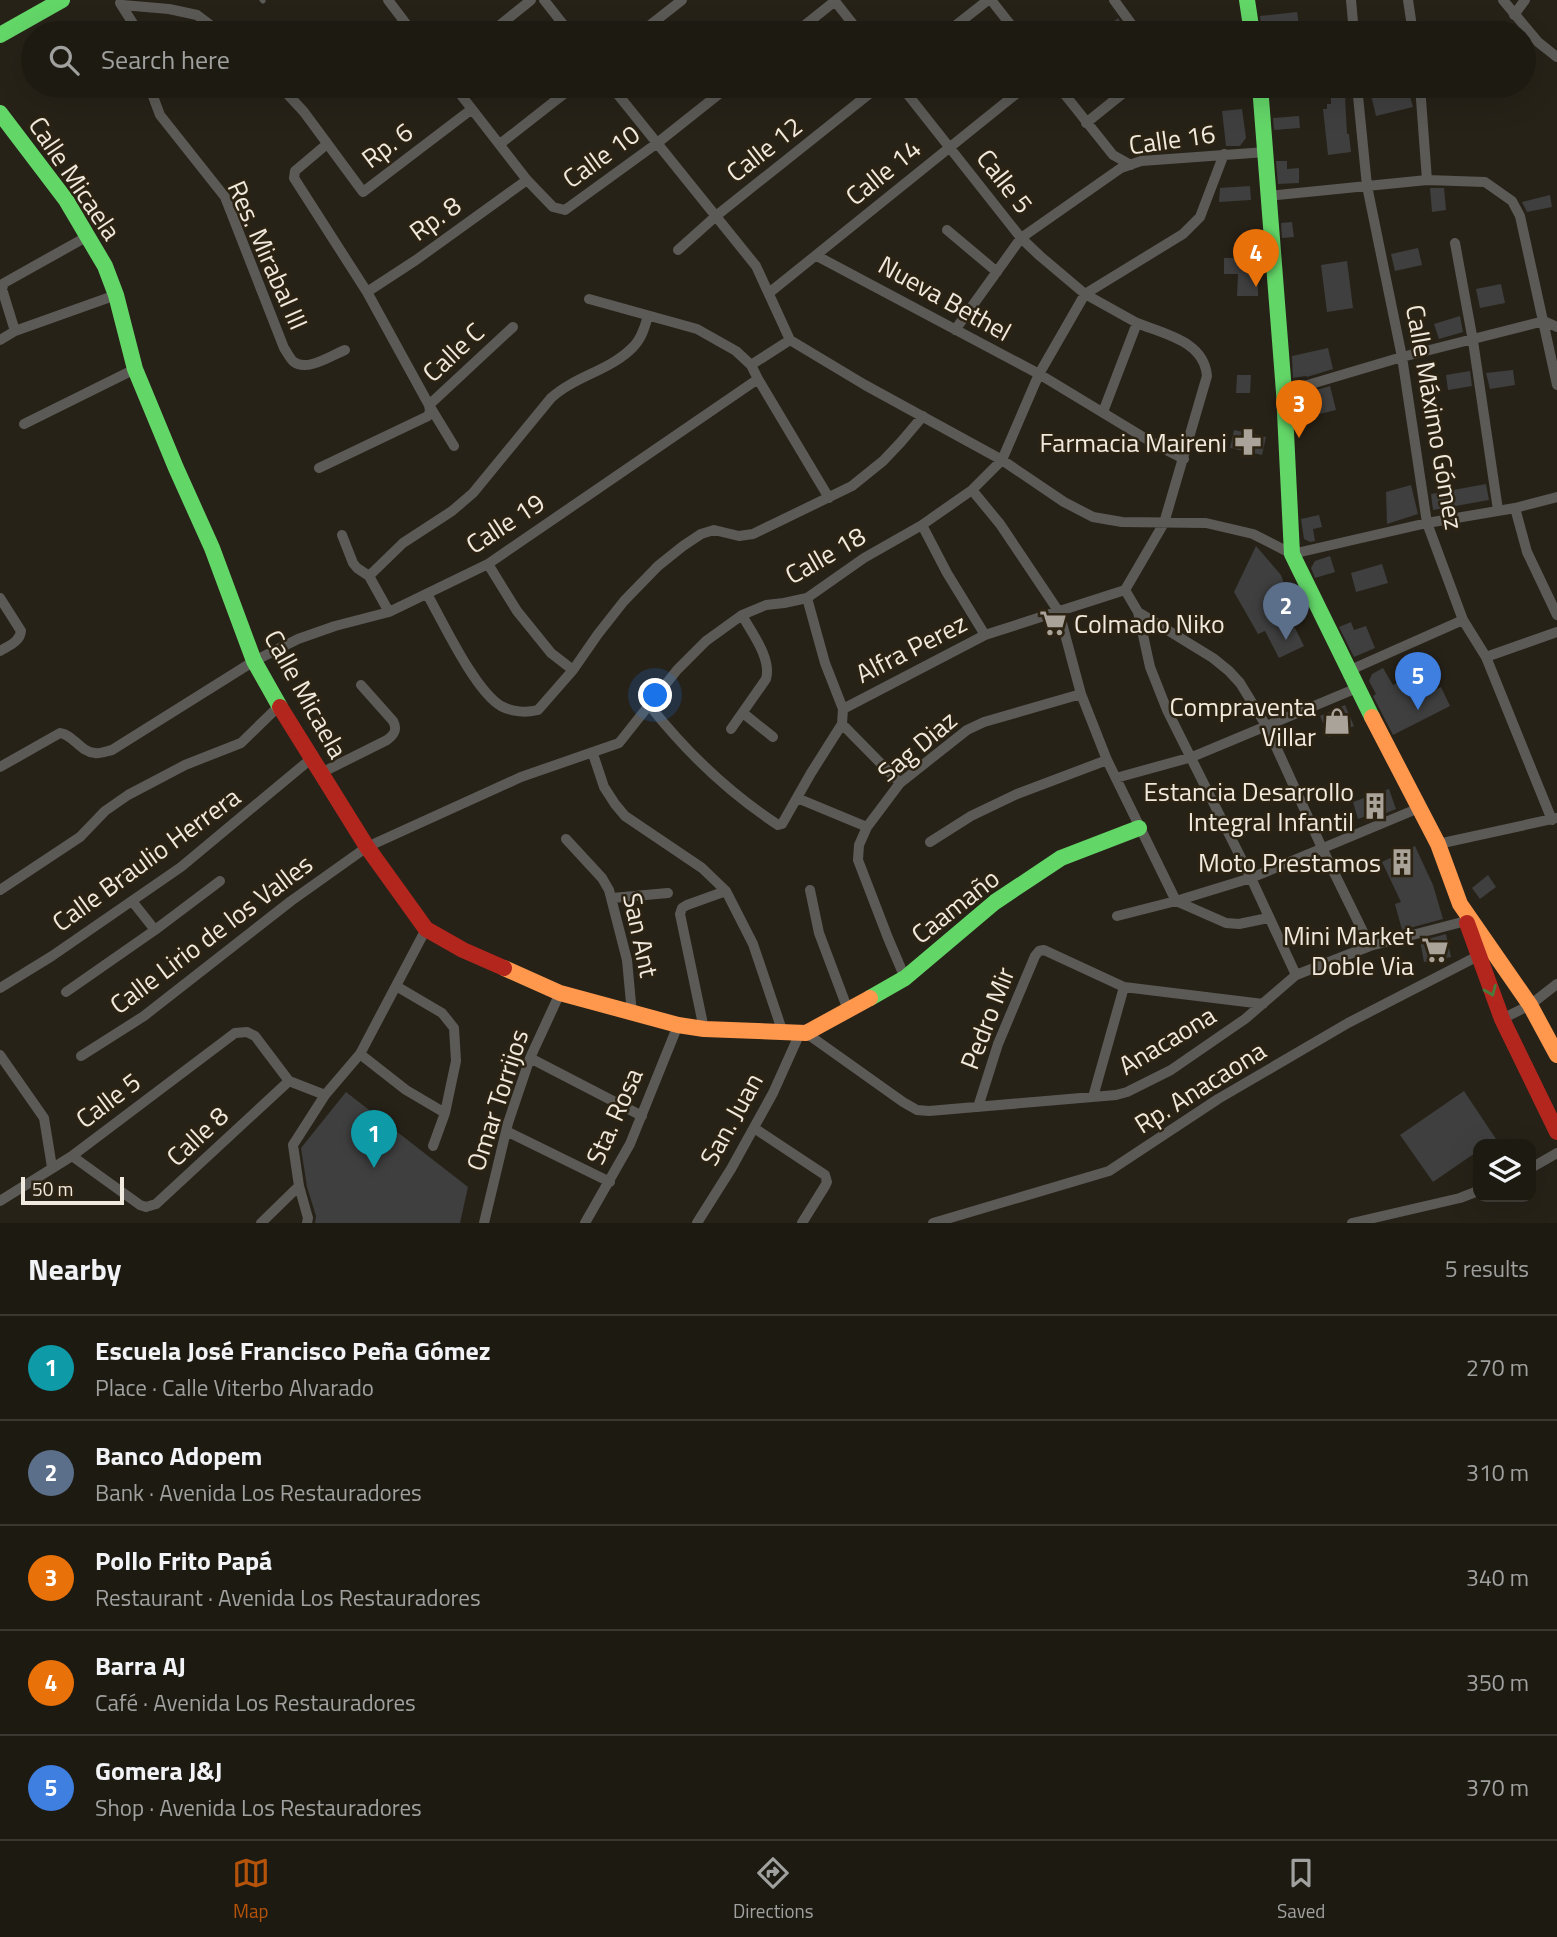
<!DOCTYPE html>
<html lang="en">
<head>
<meta charset="utf-8">
<style>
  body { margin:0; font-family:"Titillium Web",sans-serif; background:#25231b; color:#f1f3f6 }
  .controls { position:absolute; right:21px; bottom:21px; display:grid; overflow:hidden; border-radius:14px; box-shadow:0 7px 28px #0002 }
  .controls button { width:63px; height:63px; display:grid; place-items:center; padding:0; border:0; border-bottom:2px solid #3b3832; background:#1d1a12; color:#f1f3f6; font:35px sans-serif }
  .scale { position:absolute; left:21px; bottom:18px; width:103px; box-sizing:border-box; padding-left:7px; border:4px solid #f0e9de; border-top:0; font-size:19px; line-height:24px; white-space:nowrap; color:#f0e9de; -webkit-text-stroke:5px #2d2312; paint-order:stroke }
  .you { position:absolute; left:656px; top:696px; width:24px; height:24px; margin:-18px; border:5px solid #fff; border-radius:50%; background:#1a73e8; box-shadow:0 0 0 10px #1a73e833 }
  .badge { display:grid; place-items:center; width:46px; height:46px; border-radius:50%; background:#b45309; color:#fff; font-size:23px; font-weight:700 }
  .pin { position:absolute; translate:-50% -58px; filter:drop-shadow(0 2px 4px #0008) }
  .pin::after { content:''; position:absolute; top:37px; width:24px; height:21px; background:inherit; clip-path:polygon(0 0,100% 0,50% 100%) }
  .list { margin:0; padding:0; list-style:none }
  h2 { display:flex; justify-content:space-between; align-items:center; height:91px; margin:0; padding:0 28px; font-size:30px }
  h2 small { font-size:23px; font-weight:400; color:#a0a19f }
  .list li { display:grid; grid-template-columns:46px 1fr auto; gap:21px; align-items:center; box-sizing:border-box; height:105px; padding:0 28px; border-top:2px solid #3b3832 }
  .list b { display:block; font-size:26px; white-space:nowrap }
  .list p { margin:0; font-size:23px; white-space:nowrap; color:#a0a19f }
  .list em { font-size:23px; font-style:normal; color:#a0a19f }
  .icon { flex:none; width:38px; height:38px; fill:none; stroke:currentColor; stroke-width:2; stroke-linecap:round; stroke-linejoin:round }
  .map { position:relative; flex:none; width:1557px; height:1223px; overflow:hidden }
  .search { position:absolute; background:#1d1a12; box-shadow:0 7px 28px #0002; left:21px; right:21px; top:21px; height:77px; display:flex; align-items:center; gap:18px; box-sizing:border-box; padding:0 24px; border-radius:38px; color:#a0a19f; font-size:26px }
  .sheet { height:616px; background:#1d1a12 }
  nav { display:flex; justify-content:space-around; align-items:center; box-sizing:border-box; height:98px; border-top:2px solid #3b3832; background:#1d1a12; font-size:19px; color:#a0a19f }
  nav a { display:grid; justify-items:center; gap:4px }
  nav .on { color:#b45309 }
  .map>svg:first-child { display:block }
</style>
</head>
<body>
<div class="map">
<svg width="1557" height="1223" viewBox="0 0 1557 1223">
  <rect width="100%" height="100%" fill="#272218"/>
  <path fill="#3e3f3e" d="M1297 12 1300 33H1262L1260 16Z
    M1118 18 1128 33H1100Z
    M1407 86 1413 107 1376 116 1371 95Z
    M1345 96 1347 134H1349L1351 152 1328 155 1323 109H1327V104H1331V97Z
    M1242 109 1246 138 1240 146H1226L1222 111Z
    M1299 116 1300 128 1274 130 1273 118Z
    M1276 161H1287V169L1299 168V183L1278 184Z
    M1250 186 1251 200 1219 202 1220 188Z
    M1430 188H1444L1446 210 1432 212Z
    M1550 195 1552 207 1527 212 1522 202Z
    M1292 222 1294 237 1282 238 1281 223Z
    M1246 241H1257L1258 296H1237L1238 274H1224V258H1246Z
    M1418 248 1422 265 1395 271 1391 254Z
    M1347 261 1353 308 1327 312 1321 265Z
    M1501 284 1505 303 1480 308 1476 289Z
    M1460 316 1463 332 1439 339 1434 324Z
    M1328 348 1333 369 1307 377 1306 376 1293 378 1292 356Z
    M1513 370 1515 385 1490 389 1486 373Z
    M1470 371 1472 386 1448 390 1446 375Z
    M1237 375H1251L1250 393H1236Z
    M1330 386 1336 410 1315 415 1310 392Z
    M1234 430 1266 437 1262 455 1230 448Z
    M1486 484 1489 500 1433 510 1431 494Z
    M1411 485 1418 514 1387 524 1386 492Z
    M1319 515 1322 527 1313 529 1315 541 1310 542 1304 539 1301 519Z
    M1256 546 1281 575 1295 615 1290 618 1304 646 1279 658 1265 631 1258 634 1234 592Z
    M1330 556 1335 572 1315 578 1311 568 1315 561Z
    M1382 564 1388 583 1356 592 1351 573Z
    M1351 622 1354 630 1366 626 1375 648 1354 657 1339 627Z
    M1383 668 1393 685 1424 670 1435 690 1441 687 1450 706 1393 735 1373 696 1376 694 1369 681 1372 674Z
    M1345 705 1354 726 1329 737 1320 716Z
    M1389 789 1396 809 1379 816 1378 812 1358 819 1353 802Z
    M1415 846 1433 885 1443 919 1402 930 1395 904 1401 902 1382 862Z
    M1488 875 1496 887 1480 899 1472 888Z
    M1446 934 1451 957 1424 962 1420 941Z
    M1464 1091 1496 1139 1489 1144H1478V1151L1433 1182 1400 1135Z
    M346 1092 468 1187 460 1223H315L316 1216 307 1187 301 1148Z"/>
  <g fill="none" stroke-linecap="round" stroke-linejoin="round">
    <path stroke="#5c5a56" stroke-width="5" d="M262 0 263 1"/>
    <path stroke="#5c5a56" stroke-width="10" d="M388 0 413 33
      M544 0 570 33
      M834 0 860 33
      M991 0 1017 33
      M1114 0 1138 33
      M1351 0 1354 33
      M1408 0 1413 33
      M1503 0 1538 42 1557 57
      M120 3 139 33
      M122 5 169 9 197 15 221 33
      M1514 15 1525 0
      M490 33 531 0
      M640 33 682 0
      M795 33 835 1
      M946 33 988 0
      M153 86 151 91 160 115 225 197 284 348C287 352 290 359 294 362 307 372 332 355 345 350
      M280 86 304 112 363 192 472 109
      M454 86 527 180 553 207 565 210 656 144 729 86
      M611 86 756 266 790 340 865 385 1002 460 1064 502 1093 517 1122 522 1206 523 1253 534 1292 554 1427 523 1515 508 1557 497
      M901 86 1021 238 1040 256 1085 294 1137 323 1103 412
      M1058 86 1113 155 1131 165
      M1357 86 1367 186 1402 357 1427 523 1463 620 1486 657 1552 820
      M1420 86 1427 180
      M1261 92 1333 86
      M1086 123 1132 86
      M327 144 295 171 294 178 367 292 429 405 454 446
      M500 144 574 86
      M1268 196 1427 180 1485 182 1512 201 1520 216 1557 385
      M947 230 997 272
      M1455 243 1473 341 1498 510
      M678 250 716 216 879 86
      M817 256 1039 374 1153 443 1184 459
      M367 292 416 260 527 180
      M769 293 1026 86
      M589 299 697 329 736 351 751 365 758 379 829 498
      M1544 321 1557 327
      M955 330 1021 238 1121 168 1141 161 1266 152
      M15 331 2 289 4 283 88 236
      M0 340 15 331 116 295
      M751 365 790 340
      M1284 392 1402 357 1544 321
      M24 424 135 369
      M319 468 428 416 430 411 429 405 513 327
      M972 490 1000 524 1059 612 1081 694 1107 760 1176 901 1226 923 1239 924 1268 918
      M1515 508 1527 552 1557 615
      M922 525 947 573 985 635
      M342 535 353 563 357 568 369 576 389 612
      M488 564 517 611 551 653 573 670
      M369 576 403 543 452 511 473 493 551 398C575 376 612 370 634 346 642 338 645 326 648 316
      M1125 590 1138 612 1213 658 1229 671 1240 683 1267 727 1322 848 1370 946
      M1125 590 1164 523 1207 376C1204 341 1164 334 1137 323
      M427 594C443 622 475 691 501 706 512 712 527 713 538 710L573 670 598 634 624 601 658 566 683 546 701 534 714 530 739 536 753 534 852 486 883 461 901 442 923 416
      M0 598 21 631C20 642 8 646 0 651
      M1138 612 1150 667 1167 710 1251 878 1296 975
      M1486 657 1557 632
      M1348 671 1463 620
      M650 706C687 753 728 792 778 825L782 824 811 773 842 724 843 709 825 663 807 598
      M843 709 985 635 1125 590
      M743 713 773 737
      M842 724 900 783
      M731 729 766 679C772 658 751 632 742 615
      M593 754 604 787 615 804 625 816 702 868 726 891 753 944 783 1033
      M0 767 60 733C74 735 80 752 95 753 100 754 107 751 112 750L254 661 298 639 335 626 389 612 488 564 758 379
      M321 773 387 740C394 735 398 730 393 721L361 685
      M1116 778 1192 757 1357 688
      M797 798 867 827
      M566 839 602 878 609 890 627 960 632 1014
      M930 842 971 816 1017 794 1107 760
      M1438 844 1557 818
      M0 890 80 837 105 811 128 795 185 765 241 743 279 706
      M810 890 819 933 848 1010
      M612 898 668 893
      M132 901 155 930 220 881
      M1117 916 1176 901 1251 878 1419 808
      M905 978 888 938 858 860 859 845 867 827 900 783 967 730 984 722 1081 694
      M396 986 442 1013 454 1028 456 1061 445 1113 433 1146
      M0 988 52 956 181 867 312 758
      M66 992 155 930
      M1502 1019 1530 1005 1557 984
      M704 1029 680 914 682 908 687 905 726 891
      M806 1033 903 1102 917 1110 929 1111 1116 1095 1127 1092 1171 1070 1245 1019 1296 975 1370 946 1466 921
      M360 1054 406 1090 445 1113
      M0 1055 44 1118 52 1167
      M81 1056 144 1016 291 901 367 847 521 777 619 743 677 670 706 641 742 615 766 605 784 603 807 598 864 558 922 525 972 490 1002 460 1039 374 1085 294 1183 234 1200 217 1224 154
      M530 1058 642 1116
      M289 1081 325 1095
      M1093 1097 1124 987
      M978 1107 998 1044 1035 956 1039 951 1044 950 1124 987 1263 1004
      M754 1128 825 1175 827 1182 825 1186 802 1223
      M506 1131 610 1182
      M1531 1168 1557 1153
      M0 1201 72 1156 235 1033 247 1032 255 1036 289 1081 156 1204 146 1207 140 1205 72 1156
      M261 1223 299 1186
      M307 1223 308 1218 299 1186 293 1145 325 1095 360 1054 426 929
      M484 1223 508 1123 530 1058 560 993
      M585 1223 630 1144 678 1025
      M697 1223 731 1169 773 1093 800 1033
      M933 1223 1109 1171 1218 1099 1348 1023 1478 956
      M1352 1223 1460 1198 1478 1191"/>
    <path stroke="#63d668" stroke-width="16" d="M1247 0 1252 33
      M0 35 62 0
      M1260 86 1284 392 1292 554 1372 717
      M0 113 66 200 105 266 116 295 135 369 176 468 212 548 254 661 280 707
      M870 998 905 978 995 902 1061 858 1139 828"/>
    <path stroke="#ff974d" stroke-width="16" d="M1372 717 1438 844 1460 904 1530 1005 1557 1055
      M504 968 560 993 678 1025 704 1029 806 1033 870 998"/>
    <path stroke="#b3261e" stroke-width="16" d="M280 707 367 847 426 929 463 950 504 968
      M1467 923 1502 1019 1557 1132"/>
  </g>
  <defs><path id="oneway-chevron" d="M-2-3.5L2.5 0L-2 3.5" fill="none" stroke-width="1.6" stroke-linecap="round" stroke-linejoin="round" transform="scale(1.75)"/></defs>
  <use stroke="#487c3d" href="#oneway-chevron" transform="translate(1491 991) rotate(68)"/>
  <defs>
    <symbol id="pharmacy-bare" viewBox="-9 -9 18 18"><path d="M-2-6h4v4h4v4h-4v4h-4v-4h-4v-4h4Z" fill="#aaa399" stroke="#2d2312" stroke-width="2.5" paint-order="stroke"/></symbol>
    <symbol id="supermarket-bare" viewBox="-9 -9 18 18"><path d="M-6-5.5h2.5l.6 2H6L4.5 2H-2.5L-4.4-4H-6ZM-1.5 3.2a1.3 1.3 0 1 0 .1 0ZM3 3.2a1.3 1.3 0 1 0 .1 0Z" fill="#aaa399" stroke="#2d2312" stroke-width="2.5" paint-order="stroke"/></symbol>
    <symbol id="shop-bare" viewBox="-9 -9 18 18"><path d="M-5-2.5h2.3a2.7 3.5 0 0 1 5.4 0H5L5.5 6h-11ZM-1.5-2.5h3a1.5 2.3 0 0 0-3 0Z" fill="#aaa399" stroke="#2d2312" stroke-width="2.5" paint-order="stroke"/></symbol>
    <symbol id="building-bare" viewBox="-9 -9 18 18"><path d="M-4-6H4V6H1V3H-1V6H-4ZM-2.5-4.3h1.7v1.8h-1.7ZM.8-4.3h1.7v1.8H.8ZM-2.5-1h1.7V.8h-1.7ZM.8-1h1.7V.8H.8Z" fill="#aaa399" stroke="#2d2312" stroke-width="2.5" paint-order="stroke"/></symbol>
  </defs>
  <g fill-rule="evenodd">
    <use href="#pharmacy-bare" x="1229" y="423" width="38" height="38"/>
    <use href="#supermarket-bare" x="1034" y="604" width="38" height="38"/>
    <use href="#shop-bare" x="1318" y="702" width="38" height="38"/>
    <use href="#building-bare" x="1356" y="787" width="38" height="38"/>
    <use href="#building-bare" x="1383" y="843" width="38" height="38"/>
    <use href="#supermarket-bare" x="1416" y="931" width="38" height="38"/>
  </g>
  <g text-anchor="middle" dominant-baseline="central" stroke-width="5" stroke-linejoin="round" paint-order="stroke">
    <g font-size="26" fill="#f0e9de" stroke="#2d2312">
      <text transform="translate(1172 139) rotate(-8)">Calle 16</text>
      <text transform="translate(387 145) rotate(-37)">Rp. 6</text>
      <text transform="translate(764 149) rotate(-38)">Calle 12</text>
      <text transform="translate(601 156) rotate(-36)">Calle 10</text>
      <text transform="translate(883 172) rotate(-39)">Calle 14</text>
      <text transform="translate(75 178) rotate(56)">Calle Micaela</text>
      <text transform="translate(1005 181) rotate(52)">Calle 5</text>
      <text transform="translate(435 218) rotate(-36)">Rp. 8</text>
      <text transform="translate(268 255) rotate(66)">Res. Mirabal III</text>
      <text transform="translate(945 298) rotate(29)">Nueva Bethel</text>
      <text transform="translate(453 352) rotate(-43)">Calle C</text>
      <text transform="translate(1435 417) rotate(80)">Calle Máximo Gómez</text>
      <text transform="translate(505 523) rotate(-33)">Calle 19</text>
      <text transform="translate(825 555) rotate(-30)">Calle 18</text>
      <text transform="translate(911 648) rotate(-27)">Alfra Perez</text>
      <text transform="translate(306 694) rotate(61)">Calle Micaela</text>
      <text transform="translate(917 746) rotate(-40)">Sag Diaz</text>
      <text transform="translate(146 859) rotate(-36)">Calle Braulio Herrera</text>
      <text transform="translate(955 906) rotate(-38)">Caamaño</text>
      <text transform="translate(211 934) rotate(-37)">Calle Lirio de los Valles</text>
      <text transform="translate(641 935) rotate(78)">San Ant</text>
      <text transform="translate(987 1018) rotate(-69)">Pedro Mir</text>
      <text transform="translate(1167 1040) rotate(-31)">Anacaona</text>
      <text transform="translate(1200 1087) rotate(-32)">Rp. Anacaona</text>
      <text transform="translate(108 1100) rotate(-37)">Calle 5</text>
      <text transform="translate(497 1100) rotate(-72)">Omar Torrijos</text>
      <text transform="translate(614 1116) rotate(-66)">Sta. Rosa</text>
      <text transform="translate(731 1119) rotate(-61)">San. Juan</text>
      <text transform="translate(197 1136) rotate(-43)">Calle 8</text>
    </g>
    <g font-size="26" fill="#f0e9de" stroke="#2d2312" text-anchor="end">
      <text x="1227" y="442">Farmacia Maireni</text>
      <text x="1074" y="623" text-anchor="start">Colmado Niko</text>
      <text x="1316" y="706">Compraventa<tspan x="1316" dy="30">Villar</tspan></text>
      <text x="1354" y="791">Estancia Desarrollo<tspan x="1354" dy="30">Integral Infantil</tspan></text>
      <text x="1381" y="862">Moto Prestamos</text>
      <text x="1414" y="935">Mini Market<tspan x="1414" dy="30">Doble Via</tspan></text>
    </g>
  </g>
</svg>
<div class="controls">
<button><svg class="icon" aria-label="layers" viewBox="0 0 24 24"><path d="M12 4l9 5-9 5-9-5zM3 14l9 5 9-5"/></svg></button>
</div>
<div class="scale">50 m</div>
<div class="you"></div>
<div class="pin badge" style="left:374px;top:1168px;background:#0f9aa8">1</div>
<div class="pin badge" style="left:1286px;top:640px;background:#5c6f8a">2</div>
<div class="pin badge" style="left:1299px;top:438px;background:#e8710a">3</div>
<div class="pin badge" style="left:1256px;top:287px;background:#e8710a">4</div>
<div class="pin badge" style="left:1418px;top:710px;background:#3f7fe0">5</div>
<div class="search"><svg class="icon" aria-label="search" viewBox="0 0 24 24"><circle cx="10" cy="10" r="6"/><path d="M15 15l6 6"/></svg>Search here</div>
</div>
<section class="sheet">
<h2>Nearby<small>5 results</small></h2>
<ul class="list">
<li><span class="badge" style="background:#0f9aa8">1</span><div><b>Escuela José Francisco Peña Gómez</b><p>Place · Calle Viterbo Alvarado</p></div><em>270 m</em></li>
<li><span class="badge" style="background:#5c6f8a">2</span><div><b>Banco Adopem</b><p>Bank · Avenida Los Restauradores</p></div><em>310 m</em></li>
<li><span class="badge" style="background:#e8710a">3</span><div><b>Pollo Frito Papá</b><p>Restaurant · Avenida Los Restauradores</p></div><em>340 m</em></li>
<li><span class="badge" style="background:#e8710a">4</span><div><b>Barra AJ</b><p>Café · Avenida Los Restauradores</p></div><em>350 m</em></li>
<li><span class="badge" style="background:#3f7fe0">5</span><div><b>Gomera J&amp;J</b><p>Shop · Avenida Los Restauradores</p></div><em>370 m</em></li>
</ul>
</section>
<nav>
<a class="on"><svg class="icon" aria-label="map" viewBox="0 0 24 24"><path d="M3 6l6-2 6 2 6-2v14l-6 2-6-2-6 2zM9 4v14M15 6v14"/></svg>Map</a>
<a><svg class="icon" aria-label="directions" viewBox="0 0 24 24"><path d="M12 3l9 9-9 9-9-9zM9 14v-3h6M13 9l2 2-2 2"/></svg>Directions</a>
<a><svg class="icon" aria-label="saved" viewBox="0 0 24 24"><path d="M7 4h10v16l-5-4-5 4z"/></svg>Saved</a>
</nav>
</body>
</html>
